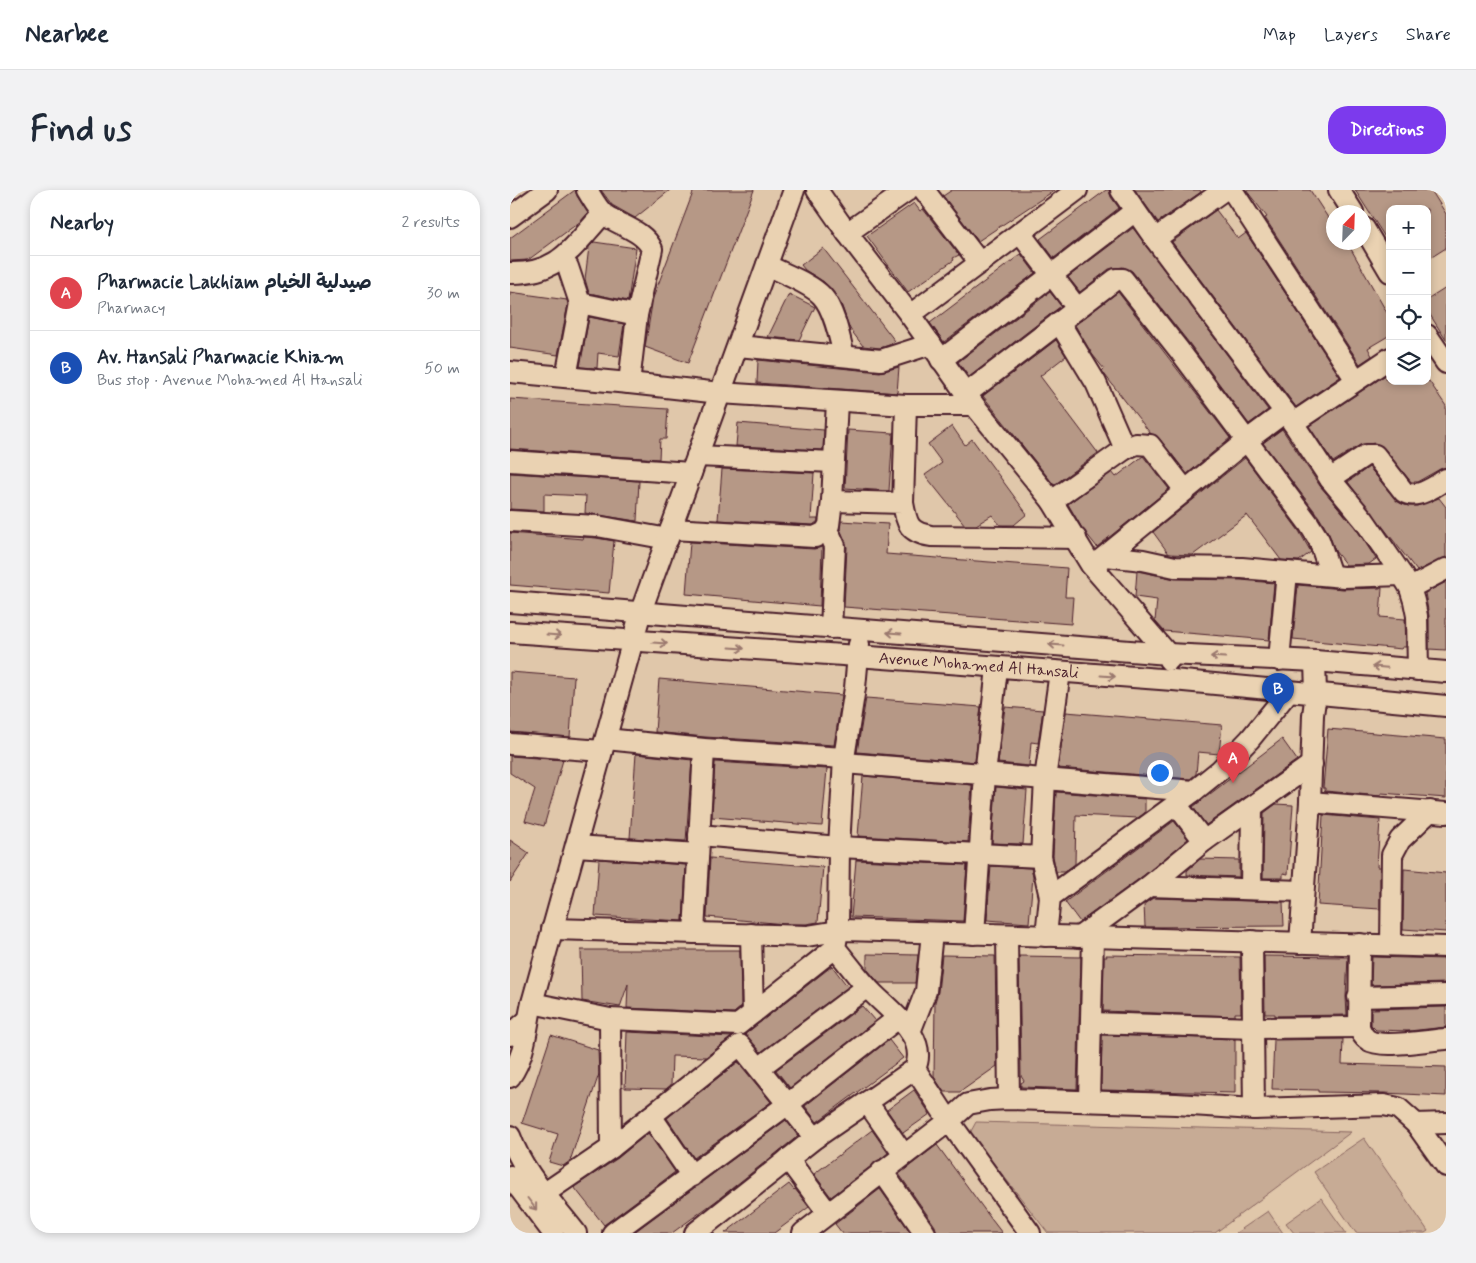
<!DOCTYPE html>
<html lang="en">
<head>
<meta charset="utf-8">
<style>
  body { margin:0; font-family:Mynerve,"Playpen Sans Arabic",sans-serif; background:#f2f2f3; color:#1f2937 }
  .controls { position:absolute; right:15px; top:15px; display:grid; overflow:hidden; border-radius:10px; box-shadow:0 2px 8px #0003 }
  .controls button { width:45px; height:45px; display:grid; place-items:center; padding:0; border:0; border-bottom:1px solid #e0e1e3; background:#fff; color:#1f2937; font:25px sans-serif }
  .compass { position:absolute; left:816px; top:15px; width:45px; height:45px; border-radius:50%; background:#fff; box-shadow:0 2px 8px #0003; rotate:23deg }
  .you { position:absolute; left:649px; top:582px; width:18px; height:18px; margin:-12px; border:4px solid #fff; border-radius:50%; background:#1a73e8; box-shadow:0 0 0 8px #1a73e833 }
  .badge { display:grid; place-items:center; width:32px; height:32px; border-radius:50%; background:#7c3aed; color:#fff; font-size:16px; font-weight:700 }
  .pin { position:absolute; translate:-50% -41px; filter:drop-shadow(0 1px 2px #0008) }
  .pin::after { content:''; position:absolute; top:26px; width:18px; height:15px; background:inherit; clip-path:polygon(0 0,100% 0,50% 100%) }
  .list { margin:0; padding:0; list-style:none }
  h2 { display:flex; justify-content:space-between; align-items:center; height:65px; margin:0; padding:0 20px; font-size:21px }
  h2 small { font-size:16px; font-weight:400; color:#747a83 }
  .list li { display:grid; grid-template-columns:32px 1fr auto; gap:15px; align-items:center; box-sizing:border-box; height:75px; padding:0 20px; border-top:1px solid #e0e1e3 }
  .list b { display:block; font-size:19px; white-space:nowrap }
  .list p { margin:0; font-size:16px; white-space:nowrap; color:#747a83 }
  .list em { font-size:16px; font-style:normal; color:#747a83 }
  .icon { flex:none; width:28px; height:28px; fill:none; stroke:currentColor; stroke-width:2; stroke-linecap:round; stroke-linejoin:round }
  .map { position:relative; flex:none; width:936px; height:1043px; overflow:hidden; border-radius:20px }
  header { display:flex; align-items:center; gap:30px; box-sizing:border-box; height:70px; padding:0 25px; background:#fff; border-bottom:1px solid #e0e1e3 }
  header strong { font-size:24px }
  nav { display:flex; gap:28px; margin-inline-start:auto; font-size:18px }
  .intro { display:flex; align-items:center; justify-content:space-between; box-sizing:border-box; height:120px; padding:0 30px }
  h1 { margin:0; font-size:35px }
  .button { padding:12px 22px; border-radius:20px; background:#7c3aed; color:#fff; font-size:18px; font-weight:700 }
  main { display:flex; gap:30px; padding:0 30px }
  aside { flex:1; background:#fff; border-radius:20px; box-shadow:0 2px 8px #0003 }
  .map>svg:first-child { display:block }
</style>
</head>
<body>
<header>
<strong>Nearbee</strong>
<nav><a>Map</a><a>Layers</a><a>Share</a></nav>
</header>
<div class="intro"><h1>Find us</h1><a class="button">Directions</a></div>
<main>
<aside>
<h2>Nearby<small>2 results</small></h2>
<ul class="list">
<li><span class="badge" style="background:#e0444e">A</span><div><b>Pharmacie Lakhiam صيدلية الخيام</b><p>Pharmacy</p></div><em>30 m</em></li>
<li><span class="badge" style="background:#1a4fb4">B</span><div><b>Av. Hansali Pharmacie Khiam</b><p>Bus stop · Avenue Mohamed Al Hansali</p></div><em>50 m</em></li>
</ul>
</aside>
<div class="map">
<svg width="936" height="1043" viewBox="0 0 936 1043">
  <rect width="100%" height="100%" fill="#e0c7aa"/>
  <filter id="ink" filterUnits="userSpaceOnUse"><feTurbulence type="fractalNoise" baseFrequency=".02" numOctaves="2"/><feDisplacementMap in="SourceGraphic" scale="10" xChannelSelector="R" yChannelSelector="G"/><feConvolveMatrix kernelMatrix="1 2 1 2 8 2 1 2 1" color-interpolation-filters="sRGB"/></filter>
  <g filter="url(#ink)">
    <path fill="#c7ab95" stroke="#886560" d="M466 932 841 942 705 1043H538L460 943Z
      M854 948 918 1041 915 1043H846L804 982Z
      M811 1008 836 1043H784L776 1033Z
      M758 1021 773 1043H726Z"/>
    <path fill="#b69886" stroke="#4a1f2b" d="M65 0 67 6 78 23 71 31 18 70 0 71V48Z
      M91 0H160L125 28 102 15Z
      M184 0H244L178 173 135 157 143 108Z
      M442 0H545L468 51 433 6Z
      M596 0H599L601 7 609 18 544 68 530 49Z
      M625 0H690L691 2 648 32Z
      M736 0H800L824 37V52H837L880 128V145L858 158 862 166 850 174 755 28 757 27Z
      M845 0H921L936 24V58L917 70V19H880V55Z
      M404 13 410 21 413 19 449 65 443 68 444 70 398 102 357 46Z
      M706 20 728 49 736 43 830 187 786 217 662 52Z
      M623 38 758 220 739 234 679 153 622 81 613 77 599 79 570 102 558 87Z
      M84 52 126 58 118 111 79 103 75 89 79 57Z
      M313 58 385 151 379 155 370 158 353 156 340 139 331 114 321 99 314 92 295 80 291 75Z
      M511 64 525 83 434 152 420 133Z
      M936 98V150L917 120V110Z
      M0 102 57 110 58 114 48 165 0 158Z
      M540 102 551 116 459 187 448 172Z
      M608 102 720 248 677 284 649 248 640 243 595 185 592 181 594 179 582 164 565 135Z
      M279 104 305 117 289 150 258 147Z
      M79 127 114 134 109 166 88 163 87 178 70 177Z
      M546 150 556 166 530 186 588 263 544 295 473 206Z
      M248 170 370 182 389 177 387 203 247 193Z
      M874 186 877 191H919L936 216V277L930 279 907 292H901L874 258 865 253 850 255 823 272 799 236Z
      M0 209 158 219 156 249H150L149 269 0 259Z
      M228 233 314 240 313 260 226 256Z
      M442 236 455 255 462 249 517 324 504 335H490L482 325 466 335H455L415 285 432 273 418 254Z
      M772 239 810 296 845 337 866 369 859 374 836 375 825 361 819 344 809 327 753 253Z
      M338 240 383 243 379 301 335 298Z
      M633 266 659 299 587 357 572 338 558 314 602 282 606 287Z
      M735 268 789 341 801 362 789 371 771 370 737 325 683 365 659 364 643 342Z
      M859 277 885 309 890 313 898 316H907L929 308 936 317V367L907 381 838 292Z
      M212 279 304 283 301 329H308V331L303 335 208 330Z
      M0 283 129 291 127 331 75 323 76 306 34 304V321L0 319Z
      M331 331 378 334 376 364 557 378 555 407H563L561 434 334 417 337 357 330 339Z
      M0 343 73 349 74 347 86 348 104 351 99 403 0 395Z
      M180 352 304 359 312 357 310 416 176 404Z
      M627 381 665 389 731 390 764 393 759 450 654 441 645 431 647 410 625 407Z
      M936 392V460L919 459V426L915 403Z
      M788 395 833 399 872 398 870 427 895 429 896 457H892V459L783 449Z
      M0 482 64 487 60 547 0 542Z
      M149 489 332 505 324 555 195 547 145 542Z
      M356 508 471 517 465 572 347 562Z
      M495 517 533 520 528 553 521 552 519 576 488 573Z
      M556 522 712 535 709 564 688 562 686 584 680 589 548 578Z
      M818 539 936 549V608L871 603V606L815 601V598H813Z
      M772 549 787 570 696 635 683 617Z
      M126 564 182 570 176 651 120 648Z
      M0 566 53 570 34 636 15 631 25 599 0 583Z
      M205 572 317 579 312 636 202 627Z
      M353 586 462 595 458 652 348 646Z
      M486 597 517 600 513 654 482 653Z
      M546 602 635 609V623L628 628 566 625 565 674 554 682H546L543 666Z
      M766 614 783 615 778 684 773 683V688H753L754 623Z
      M813 625 870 630 867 677H870V719L808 715Z
      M664 631 678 649 632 687 570 732 555 712Z
      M0 650 19 663 0 692Z
      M200 668 313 677 308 732 296 734H275L197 727Z
      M89 669 176 675 173 731 85 726Z
      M690 669 729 670V687L677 685V681Z
      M346 670 457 675 453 731 341 727Z
      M481 676 521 678 523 686 519 733 477 730Z
      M894 679 936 683V742L893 739Z
      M643 708 773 712 774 736 635 737 634 714Z
      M71 760H230L231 817 224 823 117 818 118 794 110 817 72 811Z
      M357 764 408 765 405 793H369L357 779Z
      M432 765 485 766 487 876 450 902H434L424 887 425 812 428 802Z
      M596 765 730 767 731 823H725V826L593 821 594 767H597Z
      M509 766 571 767 567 899 511 897V893L514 891 511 886Z
      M754 766 838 767 836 807 837 825 765 826V824H755Z
      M862 767 936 769V793L861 795Z
      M322 776 338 797 251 862 235 844Z
      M352 816 365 831 280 898 266 880Z
      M936 817V837L899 841 866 840 861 835V819Z
      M117 842 222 847 196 867 162 866 161 895 156 899 115 898Z
      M41 845 88 860 89 884 60 971 53 976 39 972 48 944 12 933Z
      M592 845 725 849V903L591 900Z
      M833 849 832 874 936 877V906L874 903 808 902V900L762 899 764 850Z
      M379 850 393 868 307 932 295 916Z
      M228 872 261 912 184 968 157 928Z
      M404 900 420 924 393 943 377 920Z
      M276 930 288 946 206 1011 162 1043H123Z
      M362 940 378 963 321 1007 304 984Z
      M138 943 165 982 94 1035 64 997 108 968Z
      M427 955 482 1030 492 1043H427L425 1036 389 984Z
      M279 994 284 1000 285 999 299 1017 264 1043H215Z
      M370 999 401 1043H332L325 1034Z"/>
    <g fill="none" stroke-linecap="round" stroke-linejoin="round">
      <defs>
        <g id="minor">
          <path d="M77 0C82 8 88 20 95 25 111 36 134 41 142 59L127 125 119 193"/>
          <path d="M307 0 337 43 400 125 464 215 542 311 581 375 658 464 659 470"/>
          <path d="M414 0 470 73"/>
          <path d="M611 0 645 49 783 233 820 289 854 330 892 385 900 398 904 411 907 426 908 480"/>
          <path d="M722 0 846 190"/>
          <path d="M829 0 843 22"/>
          <path d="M0 27 37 0"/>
          <path d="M854 38 880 82"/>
          <path d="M337 43 398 0"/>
          <path d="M510 43 567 118"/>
          <path d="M645 49 714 0"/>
          <path d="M52 69 58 77 70 113 127 125"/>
          <path d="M257 75C273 84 300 93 312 106 324 119 330 149 334 166"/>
          <path d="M0 83C50 84 62 57 93 24"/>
          <path d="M400 125 567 0"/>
          <path d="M917 145 936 173"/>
          <path d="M228 156 371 170 421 154"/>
          <path d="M431 170 625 21"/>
          <path d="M0 182 119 193 210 203 396 215H464"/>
          <path d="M56 187 70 113"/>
          <path d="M456 204 606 89H613L669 160 799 334 809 350 821 385"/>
          <path d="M783 233 880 168"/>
          <path d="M615 259 626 254 640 255 675 300"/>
          <path d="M187 266 323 272"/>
          <path d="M0 271 181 283"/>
          <path d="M820 289 856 265H865L894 302C907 310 926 296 936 289"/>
          <path d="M322 311 393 313C397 334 398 342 421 346L566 348"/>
          <path d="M542 311 615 259 586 193 549 132"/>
          <path d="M393 313 396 215"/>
          <path d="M0 331 87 336 158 349"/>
          <path d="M161 339 305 347 315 342 319 335 322 311 327 211"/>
          <path d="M315 342 321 347 325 356 321 438"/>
          <path d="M596 366 633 370 665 377 732 378 834 387 892 385"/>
          <path d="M589 371 736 251 775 222"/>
          <path d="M900 398 936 379"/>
          <path d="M0 412 658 464 805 471 936 482"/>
          <path id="s1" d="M0 442 347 466 663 490 936 516"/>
          <path d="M769 470 777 382"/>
          <path d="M96 549 194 559 334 568"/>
          <path d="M0 554 92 561"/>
          <path d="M334 573 684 601 710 580 740 549 779 501"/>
          <path d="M800 612 936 623"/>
          <path d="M666 614 694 651"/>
          <path d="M189 645 329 657 531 667"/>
          <path d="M66 656 188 664"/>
          <path d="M639 696 793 701"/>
          <path d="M741 699 742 617"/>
          <path d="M540 707 531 667 535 589 550 482"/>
          <path d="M42 739 297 746 334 740 936 757"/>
          <path d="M184 743 194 559"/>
          <path d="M241 744 243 823"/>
          <path d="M464 744 475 585 487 478"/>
          <path d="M497 745 499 909"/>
          <path d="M536 746 540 707 684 601"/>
          <path d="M569 747 639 696 694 651 802 574"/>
          <path d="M742 751 744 919"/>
          <path d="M790 753 800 612 803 525 806 503 805 471"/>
          <path d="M850 754 849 837C851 842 853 847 858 850 871 859 918 850 936 849"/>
          <path d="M881 755 882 665 890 650 920 621"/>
          <path d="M848 807 936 805"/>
          <path d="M22 813 100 829 228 835 325 758"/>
          <path d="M100 829 101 958"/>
          <path d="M582 833 744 838 849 837"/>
          <path d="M400 842 416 801 422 743"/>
          <path d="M0 845 18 830"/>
          <path d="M249 878 357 797"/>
          <path d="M0 887C16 864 16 839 22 813L131 421 284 0"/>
          <path d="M579 910 583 747"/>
          <path d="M357 912 394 965"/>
          <path d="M141 926 182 986"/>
          <path d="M906 934 936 933"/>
          <path d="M0 946C13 983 42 1012 66 1043"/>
          <path d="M278 969 318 1023"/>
          <path d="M372 981 415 1043"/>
          <path d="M0 986 43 1043"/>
          <path d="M35 1003 101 958 230 855 305 948"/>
          <path d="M103 1043 278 914 388 828"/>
          <path d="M185 1043 305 948 405 879C420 845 376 819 357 797 346 785 336 771 325 758L328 740 329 657 334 568 345 498 349 454"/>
          <path d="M293 1043 439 931 405 879"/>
          <path d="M520 1043 439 931 458 914 480 910 499 909 666 914 744 919 874 915 888 918 906 934 936 976"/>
        </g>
      </defs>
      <use href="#minor" stroke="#4a1f2b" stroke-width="24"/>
      <use href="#minor" stroke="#ead2b2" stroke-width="20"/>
    </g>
    <defs><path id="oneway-shaft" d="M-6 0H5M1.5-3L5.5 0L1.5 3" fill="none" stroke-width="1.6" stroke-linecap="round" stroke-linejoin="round" transform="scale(1.25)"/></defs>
    <g stroke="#9a786e">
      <use href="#oneway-shaft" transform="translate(384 443) rotate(-176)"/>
      <use href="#oneway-shaft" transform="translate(44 445) rotate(4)"/>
      <use href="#oneway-shaft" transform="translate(150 453) rotate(4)"/>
      <use href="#oneway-shaft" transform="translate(546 455) rotate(-176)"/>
      <use href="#oneway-shaft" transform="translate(227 458) rotate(4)"/>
      <use href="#oneway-shaft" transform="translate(708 467) rotate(-177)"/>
      <use href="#oneway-shaft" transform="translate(870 477) rotate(-175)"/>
      <use href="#oneway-shaft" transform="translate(598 486) rotate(4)"/>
      <use href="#oneway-shaft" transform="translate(22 1014) rotate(53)"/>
    </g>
  </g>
  <g text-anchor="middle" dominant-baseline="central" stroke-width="4" stroke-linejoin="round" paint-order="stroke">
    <g font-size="16" fill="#4a1f2b" stroke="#ead2b2">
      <text stroke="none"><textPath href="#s1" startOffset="470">Avenue Mohamed Al Hansali</textPath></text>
    </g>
  </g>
</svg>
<div class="controls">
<button>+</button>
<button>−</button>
<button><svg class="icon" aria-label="locate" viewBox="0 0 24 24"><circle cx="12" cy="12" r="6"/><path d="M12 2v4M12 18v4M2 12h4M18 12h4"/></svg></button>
<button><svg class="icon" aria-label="layers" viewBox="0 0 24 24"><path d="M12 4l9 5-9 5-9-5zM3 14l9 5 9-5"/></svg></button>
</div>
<svg class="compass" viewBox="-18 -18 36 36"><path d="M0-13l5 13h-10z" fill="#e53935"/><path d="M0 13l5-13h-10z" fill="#747a83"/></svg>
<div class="you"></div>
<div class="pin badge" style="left:723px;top:593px;background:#e0444e">A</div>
<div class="pin badge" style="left:768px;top:524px;background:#1a4fb4">B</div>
</div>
</main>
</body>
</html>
